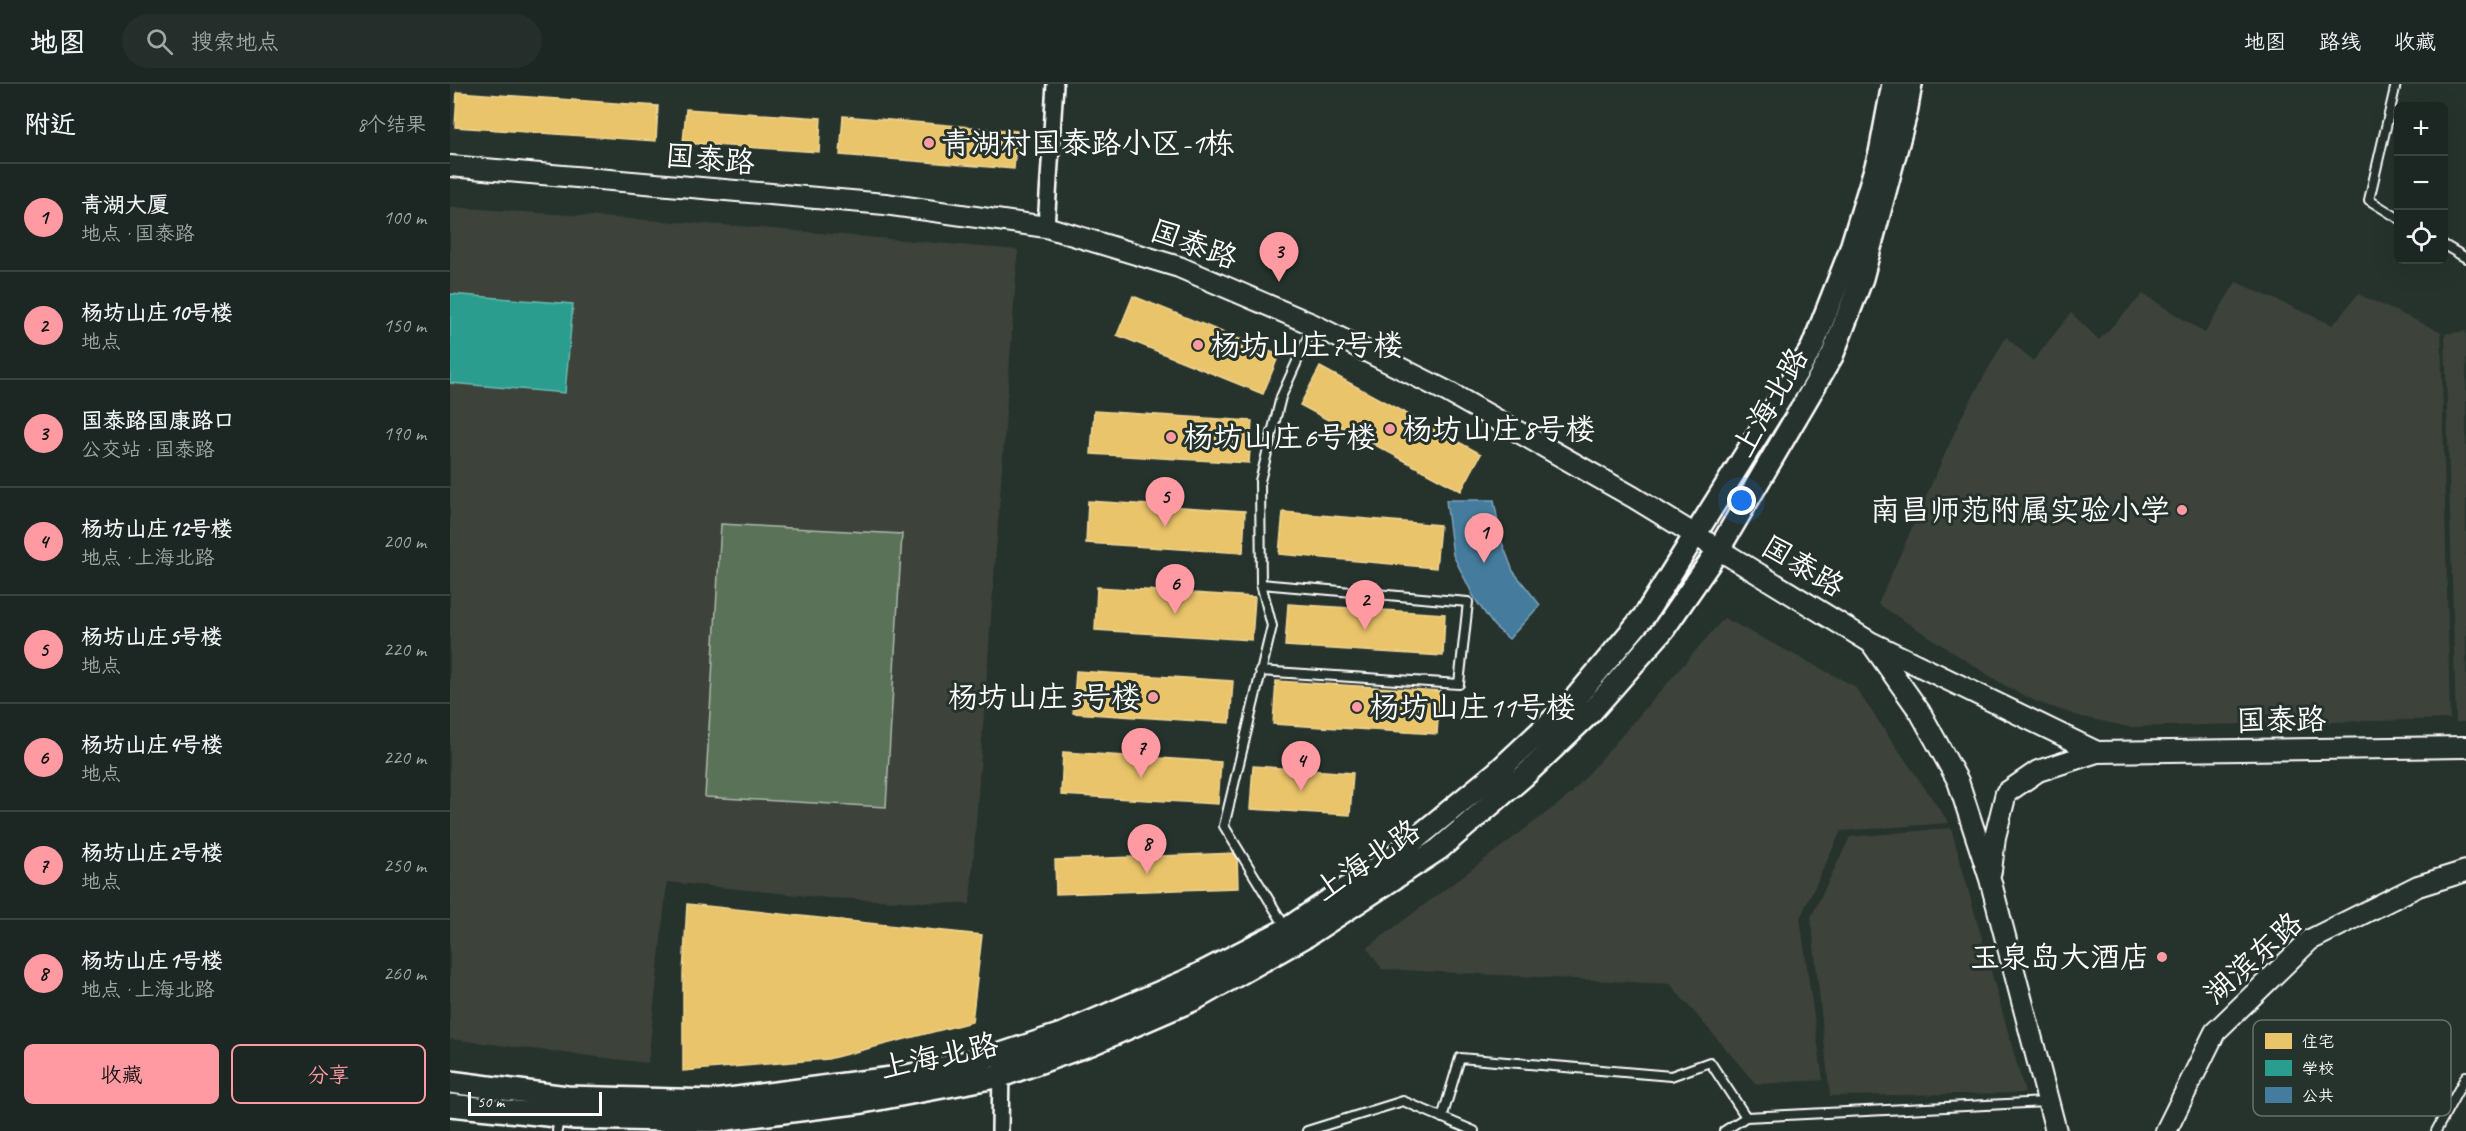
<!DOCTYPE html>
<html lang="zh">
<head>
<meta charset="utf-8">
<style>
  body { margin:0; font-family:Caveat,"LXGW WenKai TC",sans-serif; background:#252e2a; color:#f1f3f6 }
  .controls { position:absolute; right:18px; top:18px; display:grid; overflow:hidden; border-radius:9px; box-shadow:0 6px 24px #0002 }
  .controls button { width:54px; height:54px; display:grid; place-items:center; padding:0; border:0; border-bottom:2px solid #3a4340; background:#1c2622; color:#f1f3f6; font:30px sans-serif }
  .scale { position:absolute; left:18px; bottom:15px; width:134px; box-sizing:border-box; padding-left:6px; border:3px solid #fff; border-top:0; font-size:16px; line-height:21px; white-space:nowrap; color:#fff; -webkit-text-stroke:4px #26332d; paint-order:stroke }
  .you { position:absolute; left:1292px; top:417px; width:21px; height:21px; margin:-15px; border:4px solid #fff; border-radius:50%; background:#1a73e8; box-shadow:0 0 0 9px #1a73e833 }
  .badge { display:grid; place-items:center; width:39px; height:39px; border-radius:50%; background:#ff9aa2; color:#111; font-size:20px; font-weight:700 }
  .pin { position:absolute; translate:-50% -50px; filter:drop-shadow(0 2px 3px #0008) }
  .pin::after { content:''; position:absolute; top:32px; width:21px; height:18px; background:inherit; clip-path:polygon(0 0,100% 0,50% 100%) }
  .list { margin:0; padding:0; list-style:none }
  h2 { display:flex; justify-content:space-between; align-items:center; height:78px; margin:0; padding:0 24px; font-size:26px }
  h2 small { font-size:20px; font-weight:400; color:#a0a5a5 }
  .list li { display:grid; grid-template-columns:39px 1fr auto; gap:18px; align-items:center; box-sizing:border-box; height:108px; padding:0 24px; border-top:2px solid #3a4340 }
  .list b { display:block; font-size:22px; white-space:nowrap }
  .list p { margin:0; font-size:20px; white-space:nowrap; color:#a0a5a5 }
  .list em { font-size:20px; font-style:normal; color:#a0a5a5 }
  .actions { display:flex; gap:12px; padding:18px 24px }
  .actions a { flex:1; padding:14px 0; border:2px solid #ff9aa2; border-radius:9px; text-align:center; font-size:21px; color:#ff9aa2 }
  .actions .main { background:#ff9aa2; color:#111 }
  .icon { flex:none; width:33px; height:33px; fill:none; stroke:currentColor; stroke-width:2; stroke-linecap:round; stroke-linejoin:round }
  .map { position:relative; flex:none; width:2016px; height:1047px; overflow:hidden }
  header { display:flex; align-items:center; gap:36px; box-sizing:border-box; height:84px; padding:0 30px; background:#1c2622; border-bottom:2px solid #3a4340 }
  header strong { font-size:28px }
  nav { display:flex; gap:33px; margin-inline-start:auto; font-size:21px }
  .search { width:420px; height:54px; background:#252e2a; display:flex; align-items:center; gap:15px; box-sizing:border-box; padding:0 21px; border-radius:33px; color:#a0a5a5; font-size:22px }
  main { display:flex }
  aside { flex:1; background:#1c2622 }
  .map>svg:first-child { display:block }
</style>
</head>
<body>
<header>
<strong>地图</strong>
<div class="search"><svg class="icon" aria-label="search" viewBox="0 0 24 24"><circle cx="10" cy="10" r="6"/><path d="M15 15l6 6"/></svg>搜索地点</div>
<nav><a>地图</a><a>路线</a><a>收藏</a></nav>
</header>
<main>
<aside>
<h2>附近<small>8个结果</small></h2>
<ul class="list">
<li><span class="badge">1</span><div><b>青湖大厦</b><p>地点 · 国泰路</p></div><em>100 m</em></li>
<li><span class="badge">2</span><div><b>杨坊山庄10号楼</b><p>地点</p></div><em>150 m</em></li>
<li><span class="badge">3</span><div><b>国泰路国康路口</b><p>公交站 · 国泰路</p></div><em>190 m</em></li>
<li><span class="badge">4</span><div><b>杨坊山庄12号楼</b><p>地点 · 上海北路</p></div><em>200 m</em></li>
<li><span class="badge">5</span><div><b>杨坊山庄5号楼</b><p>地点</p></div><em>220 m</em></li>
<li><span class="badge">6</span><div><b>杨坊山庄4号楼</b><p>地点</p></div><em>220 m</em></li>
<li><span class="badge">7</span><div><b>杨坊山庄2号楼</b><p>地点</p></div><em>250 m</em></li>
<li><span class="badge">8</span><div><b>杨坊山庄1号楼</b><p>地点 · 上海北路</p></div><em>260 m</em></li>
</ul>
<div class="actions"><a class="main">收藏</a><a>分享</a></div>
</aside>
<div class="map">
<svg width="2016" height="1047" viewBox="0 0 2016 1047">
  <rect width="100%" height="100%" fill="#26332d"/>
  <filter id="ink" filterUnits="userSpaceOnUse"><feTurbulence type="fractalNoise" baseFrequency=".0167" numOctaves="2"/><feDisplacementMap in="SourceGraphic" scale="12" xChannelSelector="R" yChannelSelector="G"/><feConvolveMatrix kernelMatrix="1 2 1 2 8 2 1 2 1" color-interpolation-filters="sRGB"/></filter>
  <g filter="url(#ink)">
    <path fill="#3c433a" d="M0 123 287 142 568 166 520 820 379 814 217 798 198 979 0 955Z
      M1786 198 1883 241 1908 210 1991 248 2000 635 1679 643 1632 633 1587 618 1554 601 1428 520 1512 332 1556 253 1583 277 1621 229 1649 256 1693 210 1755 249Z
      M2016 247V638H2006L1995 250Z
      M1274 534 1404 602 1499 739 1391 747 1350 834 1373 996 1306 1000 1220 900 932 885 917 864 1120 711Z
      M1501 744 1575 1009 1380 1012 1361 833 1400 753Z"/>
    <path fill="#5a7358" stroke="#acb9ac" stroke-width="1.5" d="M271 440 452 450 436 723 255 713Z"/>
    <path fill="#e9c46a" stroke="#f0d697" stroke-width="1.5" d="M7 8 208 22 206 57 5 43Z
      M236 25 371 34 369 68 233 59Z
      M393 32 567 47 564 85 390 71Z
      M683 212 829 271 813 310 667 251Z
      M870 283 1031 370 1011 407 850 321Z
      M644 327 802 337 799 379 641 370Z
      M638 417 795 427 793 469 636 459Z
      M833 428 990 441 986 484 829 470Z
      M647 503 805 513 802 556 645 546Z
      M838 520 995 530 993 572 835 562Z
      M626 587 783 597 780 639 623 629Z
      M826 597 990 607 987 650 823 640Z
      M613 668 771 678 768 720 611 711Z
      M803 682 903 689 900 731 800 725Z
      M787 769 788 804 606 810 605 776Z
      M237 820 532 851 522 938 378 975 233 987V890Z"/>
    <path fill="#2a9d8f" stroke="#6abab1" stroke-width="1.5" d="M0 210 123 220 115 309 0 299Z"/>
    <path fill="#457b9d" stroke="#7da3ba" stroke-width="1.5" d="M996 416H1044L1051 456 1063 487 1090 521 1059 555 1044 542 1025 515 1003 471Z"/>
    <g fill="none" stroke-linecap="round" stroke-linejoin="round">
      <defs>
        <path id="service" d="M1946 0 1919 116 1948 134
          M1994 161 2016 174
          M810 587 1009 600 1018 518 811 500
          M836 844 774 742 822 542 811 500 810 397 831 313 863 242
          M992 1034 1010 974 1221 992 1260 978 1296 1033
          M107 1047 109 1033
          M857 1047 953 1017 1024 1047
          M1274 1047 1296 1033 1597 1018
          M1986 1047 2016 992"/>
        <path id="minor" d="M596 143 605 0
          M550 1047 551 984"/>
        <path id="tertiary" d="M0 82 435 120 596 143 729 183 864 241 998 308 1183 413 1420 558 1647 668 2016 663
          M1422 560 1470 628 1508 697 1540 795 1606 1047
          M1541 787 1545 753 1556 709 1588 687 1647 668
          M1716 1047 1765 948 1860 856 1968 802 2016 787"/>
        <path id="secondary" d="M0 998 117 1013 263 1017 457 992 551 970 615 949 734 898 837 845 947 770 1046 689 1122 618 1195 531 1362 264 1399 170 1430 69 1443 0
          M0 1021 125 1034 262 1037 413 1018 551 992 641 960 745 915 858 851 989 765 1074 692 1141 628 1213 546 1269 465 1382 272 1412 194 1456 29 1461 0"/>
      </defs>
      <use href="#service" stroke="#fff" stroke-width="12"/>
      <use href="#minor" stroke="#fff" stroke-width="20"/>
      <use href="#tertiary" stroke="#fff" stroke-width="24"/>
      <use href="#secondary" stroke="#fff" stroke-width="26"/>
      <use href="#service" stroke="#26332d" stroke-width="8"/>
      <use href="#minor" stroke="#26332d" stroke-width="15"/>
      <use href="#tertiary" stroke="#26332d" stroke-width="20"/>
      <use href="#secondary" stroke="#26332d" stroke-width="21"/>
    </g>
  </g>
  <g fill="#ff9aa2" stroke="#26332d" stroke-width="2">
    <circle cx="479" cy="59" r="6"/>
    <circle cx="748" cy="261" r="6"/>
    <circle cx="940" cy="345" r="6"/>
    <circle cx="721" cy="353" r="6"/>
    <circle cx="1732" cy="426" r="6"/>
    <circle cx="703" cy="613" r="6"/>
    <circle cx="907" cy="623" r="6"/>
    <circle cx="1712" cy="873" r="6"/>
  </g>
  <g text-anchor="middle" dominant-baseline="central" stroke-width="6" stroke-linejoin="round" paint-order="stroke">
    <g font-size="30" fill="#fff" stroke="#26332d" text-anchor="start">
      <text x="491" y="59">青湖村国泰路小区-1栋</text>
      <text x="760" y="261">杨坊山庄7号楼</text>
      <text x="952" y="345">杨坊山庄8号楼</text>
      <text x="733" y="353">杨坊山庄6号楼</text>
      <text x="1720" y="426" text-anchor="end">南昌师范附属实验小学</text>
      <text x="691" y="613" text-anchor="end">杨坊山庄3号楼</text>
      <text x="919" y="623">杨坊山庄11号楼</text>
      <text x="1700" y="873" text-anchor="end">玉泉岛大酒店</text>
    </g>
    <g font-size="30" fill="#fff" stroke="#26332d">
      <text transform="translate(260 75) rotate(5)">国泰路</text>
      <text transform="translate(744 160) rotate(20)">国泰路</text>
      <text transform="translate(1320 318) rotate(-60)">上海北路</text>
      <text transform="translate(1353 482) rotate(31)">国泰路</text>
      <text transform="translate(1831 636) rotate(-1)">国泰路</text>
      <text transform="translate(917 776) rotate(-34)">上海北路</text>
      <text transform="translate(1803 874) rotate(-42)">湖滨东路</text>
      <text transform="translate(489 972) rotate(-12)">上海北路</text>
    </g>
  </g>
  <rect x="1803" y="936" width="198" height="96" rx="9" fill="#26332d" stroke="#67706c" stroke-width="1.5"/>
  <rect x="1815" y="949" width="27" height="16" fill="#e9c46a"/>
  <rect x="1815" y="976" width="27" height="16" fill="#2a9d8f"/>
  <rect x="1815" y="1003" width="27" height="16" fill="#457b9d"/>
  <g font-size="16" fill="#fff">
    <text x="1852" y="963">住宅</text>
    <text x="1852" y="990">学校</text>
    <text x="1852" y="1017">公共</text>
  </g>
</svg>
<div class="controls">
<button>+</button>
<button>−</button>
<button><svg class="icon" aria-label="locate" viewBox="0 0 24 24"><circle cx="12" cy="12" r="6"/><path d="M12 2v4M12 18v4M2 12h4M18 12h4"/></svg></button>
</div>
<div class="scale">50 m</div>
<div class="you"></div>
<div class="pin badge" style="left:1034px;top:479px">1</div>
<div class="pin badge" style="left:915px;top:546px">2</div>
<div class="pin badge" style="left:829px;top:198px">3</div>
<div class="pin badge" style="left:851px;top:707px">4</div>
<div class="pin badge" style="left:715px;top:443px">5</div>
<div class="pin badge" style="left:725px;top:530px">6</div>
<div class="pin badge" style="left:691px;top:694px">7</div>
<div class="pin badge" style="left:697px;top:790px">8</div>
</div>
</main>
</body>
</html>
